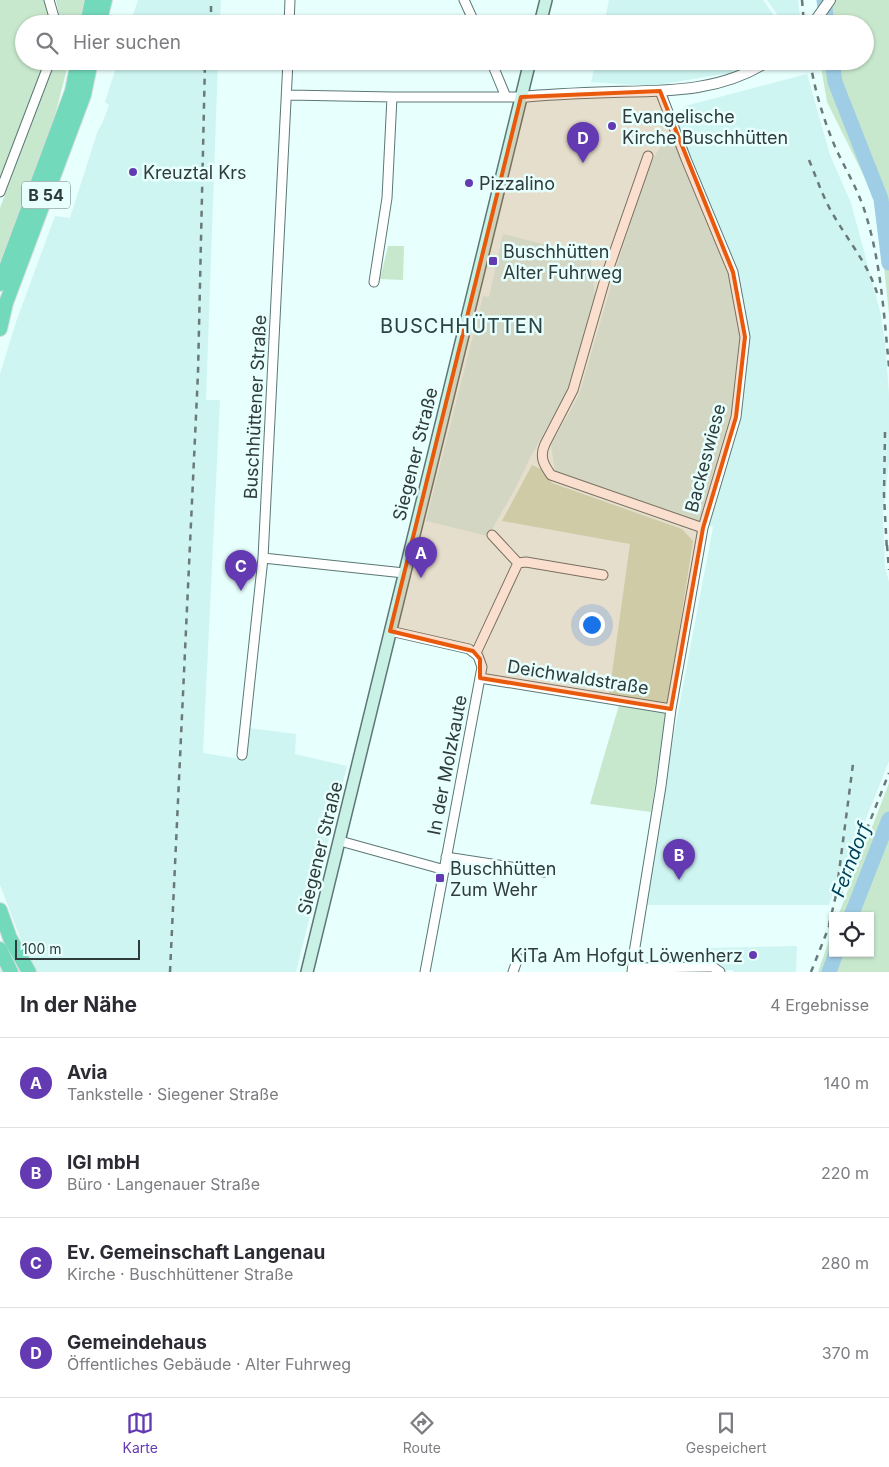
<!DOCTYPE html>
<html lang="de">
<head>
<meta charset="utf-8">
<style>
  body { margin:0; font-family:Inter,sans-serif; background:#f2f2f3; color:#2b2b33 }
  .controls { position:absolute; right:15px; bottom:15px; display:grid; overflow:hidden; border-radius:0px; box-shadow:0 1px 4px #0004 }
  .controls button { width:45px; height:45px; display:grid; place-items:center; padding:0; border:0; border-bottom:1px solid #e1e1e2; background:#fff; color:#2b2b33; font:25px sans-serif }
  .scale { position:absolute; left:15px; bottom:12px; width:125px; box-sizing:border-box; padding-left:5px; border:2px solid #303b3b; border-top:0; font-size:14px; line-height:18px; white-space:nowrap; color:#303b3b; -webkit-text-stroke:4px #e7fffd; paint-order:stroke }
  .you { position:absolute; left:591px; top:624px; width:18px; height:18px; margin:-12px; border:4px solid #fff; border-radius:50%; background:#1a73e8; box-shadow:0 0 0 8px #1a73e833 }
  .badge { display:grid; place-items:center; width:32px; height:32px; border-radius:50%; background:#643ab2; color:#fff; font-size:16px; font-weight:700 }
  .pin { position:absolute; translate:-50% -41px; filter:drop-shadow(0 1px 2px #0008) }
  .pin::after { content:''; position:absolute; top:26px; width:18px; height:15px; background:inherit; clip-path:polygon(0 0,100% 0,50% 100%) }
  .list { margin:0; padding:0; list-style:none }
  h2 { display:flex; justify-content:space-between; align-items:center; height:65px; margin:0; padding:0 20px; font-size:21px }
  h2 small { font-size:16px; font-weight:400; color:#7c7c81 }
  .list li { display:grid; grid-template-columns:32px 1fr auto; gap:15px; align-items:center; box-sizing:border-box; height:90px; padding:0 20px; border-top:1px solid #e1e1e2 }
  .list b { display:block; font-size:19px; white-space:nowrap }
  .list p { margin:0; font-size:16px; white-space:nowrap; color:#7c7c81 }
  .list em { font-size:16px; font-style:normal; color:#7c7c81 }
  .icon { flex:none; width:28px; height:28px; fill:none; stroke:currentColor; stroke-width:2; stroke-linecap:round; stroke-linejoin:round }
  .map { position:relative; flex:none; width:889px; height:972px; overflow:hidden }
  .search { position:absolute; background:#fff; box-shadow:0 1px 4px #0004; left:15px; right:15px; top:15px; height:55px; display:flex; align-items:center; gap:12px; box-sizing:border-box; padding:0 18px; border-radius:28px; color:#7c7c81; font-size:19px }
  .sheet { height:425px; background:#fff }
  nav { display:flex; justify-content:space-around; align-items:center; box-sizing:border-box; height:70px; border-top:1px solid #e1e1e2; background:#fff; font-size:14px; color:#7c7c81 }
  nav a { display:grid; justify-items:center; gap:2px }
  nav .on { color:#643ab2 }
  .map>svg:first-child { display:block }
</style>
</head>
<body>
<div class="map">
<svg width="889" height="972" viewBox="0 0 889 972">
  <rect width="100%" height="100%" fill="#e7fffd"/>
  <path fill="#cef5f2" d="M138 0H221L220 24H130Z
    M609 0H763L780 24H604Z
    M767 0H798L801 24H784Z
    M118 61H218L206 400H220L203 753 246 760 249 728 296 734 295 754 347 766 296 972H0V957L23 945 0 885V374L16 322 55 216 70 218 98 130 102 124 109 105 105 102Z
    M596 61H750L730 73 651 86 591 82Z
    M807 74 830 155 851 203 880 311 885 342 889 394V462L883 515 885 567 889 582V761L842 879H838L829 905H646L659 813 713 527 555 471 551 445 579 395 618 262 650 164 685 106Z
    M503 234 590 256 595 296 568 389 529 460 515 489 488 536 426 521 483 296 489 297Z
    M797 946 796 972H733V970H725L721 965 710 962V948Z"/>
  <path fill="#c8e8cd" d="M0 0H45L50 24H24V61H45L0 178Z
    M56 0H84L79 24H61Z
    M828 0H889V314L877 202 827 102 820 61H865V24H825L830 17Z
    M55 61H69L54 119 0 262V208Z
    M388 246H404L403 280 380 279Z
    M532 465 543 470 552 483 682 529 693 541 651 812 590 804 619 705 608 702 630 544 502 521Z
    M889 783V972H818L833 929V953H870V916H838Z"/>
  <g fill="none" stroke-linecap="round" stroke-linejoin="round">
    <path stroke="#9fcde6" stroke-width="15" d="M824 0 827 24
      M832 61 835 82 881 199 889 263
      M851 916 889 819
      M829 972 836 953"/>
    <defs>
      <path id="minor" d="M49 0 56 24
        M464 0 475 24
        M289 24 290 0
        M491 61 506 97
        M288 95 392 97H521
        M648 156 605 279 573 390 545 444C539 457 544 465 551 475L703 528
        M0 192 50 61
        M374 282 387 198 392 97
        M492 535 518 563
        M263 558 404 573
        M390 631 469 649 478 656 482 667 425 972
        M476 653 518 563 526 562 603 575
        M480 678 671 709
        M242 755 263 558 288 61
        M340 841 445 870
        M446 857 544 872
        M633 968 707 967H713L720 972
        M513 972 518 958
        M632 972 634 953 661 786 671 709 703 528 736 417 745 337 733 272 686 159 660 91"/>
      <path id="tertiary" d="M813 24 830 0
        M521 97C552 94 582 93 613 92 667 91 721 92 768 61"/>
      <path id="secondary" d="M540 24 546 0
        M307 972 530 61"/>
      <path id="trunk" d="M87 24 92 0
        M99 24 105 0
        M0 284 72 91 78 61
        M0 329 6 303 84 95 91 61
        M0 910 10 938 29 972
        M0 949 11 972"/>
    </defs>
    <use href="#minor" stroke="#5c7775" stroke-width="11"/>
    <use href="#tertiary" stroke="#5c7775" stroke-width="12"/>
    <use href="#secondary" stroke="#5c7775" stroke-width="14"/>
    <use href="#trunk" stroke="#dadcdc" stroke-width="16"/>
    <use href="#minor" stroke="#fff" stroke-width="9"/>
    <use href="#tertiary" stroke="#fff" stroke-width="10"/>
    <use href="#secondary" stroke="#caf1e6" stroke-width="11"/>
    <use href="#trunk" stroke="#72dabb" stroke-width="14"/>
    <path stroke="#6a7979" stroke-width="2.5" stroke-dasharray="6 6" stroke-linecap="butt" d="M802 0 804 24
      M211 24V0
      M810 61C815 92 824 121 836 149 846 170 858 190 865 212 881 262 884 315 889 367
      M809 160C817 179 823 198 834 216 849 242 868 264 877 293
      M885 432 884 495 887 552
      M887 545 889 570
      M840 897 889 773
      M829 925 836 895 853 764
      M170 972 198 373 205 61
      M811 972 832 919"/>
  </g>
  <path fill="#e8590c" fill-opacity="0.2" stroke="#e8590c" stroke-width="4" stroke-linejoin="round" d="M660 91 733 272 745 337 736 417 703 528 671 709 480 678V659L473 651 390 631 521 97Z"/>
  <g fill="#643ab2" stroke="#e7fffd" stroke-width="2">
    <circle cx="612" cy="126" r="5"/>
    <circle cx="133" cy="172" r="5"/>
    <circle cx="469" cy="183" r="5"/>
    <rect x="488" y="256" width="10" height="10" rx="2.5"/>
    <rect x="435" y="873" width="10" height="10" rx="2.5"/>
    <circle cx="753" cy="955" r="5"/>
  </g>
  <g text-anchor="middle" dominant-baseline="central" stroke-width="5" stroke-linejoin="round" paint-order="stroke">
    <rect fill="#e7fffd" stroke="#677675" stroke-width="1" x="22" y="181.5" width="48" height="27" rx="4"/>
    <g font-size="16" font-weight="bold" fill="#303b3b">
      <text x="46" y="195">B 54</text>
    </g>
    <g font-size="18" fill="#303b3b" stroke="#e7fffd" text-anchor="start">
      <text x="622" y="116">Evangelische<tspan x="622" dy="21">Kirche Buschhütten</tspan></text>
      <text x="143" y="172">Kreuztal Krs</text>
      <text x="479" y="183">Pizzalino</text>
      <text x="503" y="251">Buschhütten<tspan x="503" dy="21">Alter Fuhrweg</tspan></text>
      <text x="450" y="868">Buschhütten<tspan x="450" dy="21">Zum Wehr</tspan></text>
      <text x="743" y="955" text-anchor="end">KiTa Am Hofgut Löwenherz</text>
    </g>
    <g font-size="18" fill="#303b3b" stroke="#e7fffd">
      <text transform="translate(255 407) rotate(-87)">Buschhüttener Straße</text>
      <text transform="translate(415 454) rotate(-76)">Siegener Straße</text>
      <text transform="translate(705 458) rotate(-75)">Backeswiese</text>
      <text transform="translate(578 677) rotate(9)">Deichwaldstraße</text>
      <text transform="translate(447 765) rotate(-79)">In der Molzkaute</text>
      <text transform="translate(320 848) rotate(-76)">Siegener Straße</text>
    </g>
    <g font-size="19" font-style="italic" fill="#004059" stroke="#e7fffd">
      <text transform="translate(851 860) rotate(-69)">Ferndorf</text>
    </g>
    <g font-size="20" letter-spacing="1" fill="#2b4342" stroke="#e7fffd">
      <text x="462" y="326">BUSCHHÜTTEN</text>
    </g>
  </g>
</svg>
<div class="controls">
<button><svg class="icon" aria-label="locate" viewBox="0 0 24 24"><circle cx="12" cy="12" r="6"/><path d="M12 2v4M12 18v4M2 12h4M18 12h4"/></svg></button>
</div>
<div class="scale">100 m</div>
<div class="you"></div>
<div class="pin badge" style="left:421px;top:578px">A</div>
<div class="pin badge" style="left:679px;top:880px">B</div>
<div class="pin badge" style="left:241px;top:591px">C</div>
<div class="pin badge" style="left:583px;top:163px">D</div>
<div class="search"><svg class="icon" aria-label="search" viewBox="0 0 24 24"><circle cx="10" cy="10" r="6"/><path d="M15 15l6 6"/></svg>Hier suchen</div>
</div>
<section class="sheet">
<h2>In der Nähe<small>4 Ergebnisse</small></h2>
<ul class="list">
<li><span class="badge">A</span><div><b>Avia</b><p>Tankstelle · Siegener Straße</p></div><em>140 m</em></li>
<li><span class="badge">B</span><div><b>IGI mbH</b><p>Büro · Langenauer Straße</p></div><em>220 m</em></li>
<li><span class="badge">C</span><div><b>Ev. Gemeinschaft Langenau</b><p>Kirche · Buschhüttener Straße</p></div><em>280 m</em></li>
<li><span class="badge">D</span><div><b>Gemeindehaus</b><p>Öffentliches Gebäude · Alter Fuhrweg</p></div><em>370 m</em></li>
</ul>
</section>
<nav>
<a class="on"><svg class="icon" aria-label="map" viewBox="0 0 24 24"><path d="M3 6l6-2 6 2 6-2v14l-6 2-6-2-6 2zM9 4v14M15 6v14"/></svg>Karte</a>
<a><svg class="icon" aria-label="directions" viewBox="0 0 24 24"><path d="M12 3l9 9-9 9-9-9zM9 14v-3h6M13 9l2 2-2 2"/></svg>Route</a>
<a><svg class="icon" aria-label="saved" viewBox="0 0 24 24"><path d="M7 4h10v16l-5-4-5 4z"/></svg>Gespeichert</a>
</nav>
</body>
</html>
